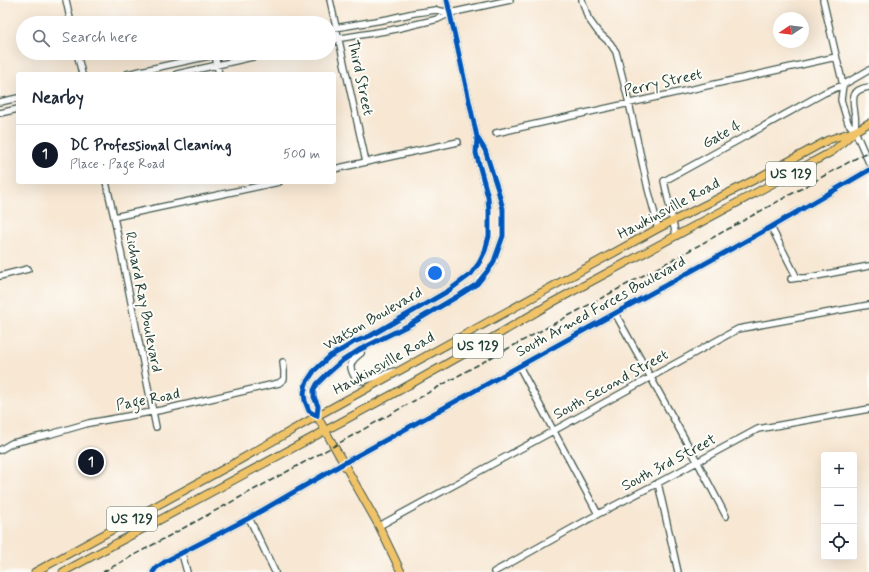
<!DOCTYPE html>
<html lang="en">
<head>
<meta charset="utf-8">
<style>
  body { margin:0; font-family:Mynerve,sans-serif; background:#f2f2f3; color:#1f2937 }
  .controls { position:absolute; right:12px; bottom:12px; display:grid; overflow:hidden; border-radius:4px; box-shadow:0 4px 16px #0002 }
  .controls button { width:36px; height:36px; display:grid; place-items:center; padding:0; border:0; border-bottom:1px solid #e0e1e3; background:#fff; color:#1f2937; font:20px sans-serif }
  .compass { position:absolute; left:773px; top:12px; width:36px; height:36px; border-radius:50%; background:#fff; box-shadow:0 4px 16px #0002; rotate:257deg }
  .you { position:absolute; left:435px; top:273px; width:14px; height:14px; margin:-10px; border:3px solid #fff; border-radius:50%; background:#1a73e8; box-shadow:0 0 0 6px #1a73e833 }
  .badge { display:grid; place-items:center; width:26px; height:26px; border-radius:50%; background:#111827; color:#fff; font-size:13px; font-weight:700 }
  .pin { position:absolute; translate:-50% -50%; border:2px solid #fff; box-shadow:0 1px 4px #0006 }
  .list { margin:0; padding:0; list-style:none }
  h2 { display:flex; justify-content:space-between; align-items:center; height:52px; margin:0; padding:0 16px; font-size:17px }
  h2 small { font-size:13px; font-weight:400; color:#747a83 }
  .list li { display:grid; grid-template-columns:26px 1fr auto; gap:12px; align-items:center; box-sizing:border-box; height:60px; padding:0 16px; border-top:1px solid #e0e1e3 }
  .list b { display:block; font-size:15px; white-space:nowrap }
  .list p { margin:0; font-size:13px; white-space:nowrap; color:#747a83 }
  .list em { font-size:13px; font-style:normal; color:#747a83 }
  .icon { flex:none; width:22px; height:22px; fill:none; stroke:currentColor; stroke-width:2; stroke-linecap:round; stroke-linejoin:round }
  .map { position:relative; flex:none; width:869px; height:572px; overflow:hidden }
  .search { position:absolute; background:#fff; box-shadow:0 4px 16px #0002; left:16px; top:16px; width:320px; height:44px; display:flex; align-items:center; gap:10px; box-sizing:border-box; padding:0 14px; border-radius:22px; color:#747a83; font-size:15px }
  .panel { position:absolute; background:#fff; box-shadow:0 4px 16px #0002; left:16px; top:72px; width:320px; height:112px; border-radius:4px }
  .map>svg:first-child { display:block }
</style>
</head>
<body>
<div class="map">
<svg width="869" height="572" viewBox="0 0 869 572">
  <rect width="100%" height="100%" fill="#fdfcf7"/>
  <filter id="ink" filterUnits="userSpaceOnUse"><feTurbulence type="fractalNoise" baseFrequency=".025" numOctaves="2"/><feDisplacementMap in="SourceGraphic" scale="8" xChannelSelector="R" yChannelSelector="G"/><feConvolveMatrix kernelMatrix="1 2 1 2 8 2 1 2 1" color-interpolation-filters="sRGB"/></filter>
  <filter id="wash" filterUnits="userSpaceOnUse"><feTurbulence type="fractalNoise" baseFrequency=".012" numOctaves="4" result="noise"/><feDisplacementMap in="SourceGraphic" scale="16" xChannelSelector="R" yChannelSelector="G"/><feGaussianBlur stdDeviation="0.9" result="paint"/><feColorMatrix in="noise" values="0 0 0 0 0 0 0 0 0 0 0 0 0 0 0 0 0 1.4 0 .05"/><feComposite in="paint" operator="in"/></filter>
  <g filter="url(#wash)">
    <rect width="100%" height="100%" fill="#f7e7d3"/>
  </g>
  <g filter="url(#ink)">
    <g fill="none" stroke-linecap="round" stroke-linejoin="round">
      <defs>
        <path id="minor" d="M66 0 71 23
          M330 0 366 162
          M447 0 477 137 476 153 488 197 489 211V236L485 251 479 263 471 274 448 291 370 336 354 342 343 349 330 356 314 371 306 383 304 393 305 401 309 411 317 416 318 406 314 397V390L317 384 326 375 342 361 359 350 409 325 458 296 477 284 493 264 503 236V209L498 190 485 150 477 137
          M582 0 588 18 598 32 610 43 616 52 629 103 648 189 657 222V229
          M823 0 843 85 841 100 848 123 855 131 869 163
          M329 29 388 19 414 13 436 10 450 13
          M329 40 391 30 438 19 450 13 510 0
          M77 53 82 74
          M215 55 219 74
          M127 74 223 53
          M177 74 271 53
          M0 102 18 98
          M0 113 18 109
          M855 131C855 126 856 120 855 115 853 100 849 90 869 87
          M496 133 836 57
          M334 169 458 142
          M106 182 114 217 156 427
          M114 217 279 182
          M771 227 797 278
          M676 236 664 181 824 93 843 85 869 70
          M0 276 28 269
          M791 279 797 278H806L869 266
          M615 313 697 461 726 516
          M361 353C349 362 348 367 356 379L364 381 394 371
          M519 366 598 514
          M0 450 12 443 51 434 89 423 162 410 279 383 284 379V371L283 362
          M658 483 678 572
          M249 518 275 572
          M379 526 553 431 738 329 869 305
          M182 554 187 572
          M153 572 156 568 166 561 249 518 344 463 771 227 869 170
          M494 572 598 514 658 483 758 429 869 409"/>
        <path id="major" d="M317 416 379 526 401 572
          M35 572 229 466 317 416 657 229 756 179 828 140 855 131 869 123
          M63 572 393 394 487 341 555 301 833 151 852 134"/>
      </defs>
      <use href="#minor" stroke="#3f564c" stroke-width="8"/>
      <use href="#major" stroke="#3f564c" stroke-width="9"/>
      <use href="#minor" stroke="#fff" stroke-width="5.5"/>
      <use href="#major" stroke="#f0c369" stroke-width="7"/>
      <path stroke="#1f3d34" stroke-width="1.5" stroke-dasharray="6 3" stroke-linecap="butt" d="M103 572 334 446 472 368 683 254 869 151"/>
      <defs>
        <path id="cycleway" d="M447 0 477 137 476 153 488 197 489 211V236L485 251 479 263 471 274 448 291 370 336 354 342 343 349 330 356 314 371 306 383 304 393 305 401 309 411 317 416 318 406 314 397V390L317 384 326 375 342 361 359 350 409 325 458 296 477 284 493 264 503 236V209L498 190 485 150 477 137
          M153 572 156 568 166 561 249 518 344 463 771 227 869 170"/>
      </defs>
      <use href="#cycleway" stroke="#fdfcf7" stroke-width="8"/>
      <use href="#cycleway" stroke="#0057b8" stroke-width="5"/>
    </g>
  </g>
  <g text-anchor="middle" dominant-baseline="central" stroke-width="4" stroke-linejoin="round" paint-order="stroke">
    <g fill="#fdfcf7" stroke="#62766e" stroke-width="1">
      <rect x="766" y="162" width="50" height="24" rx="3"/>
      <rect x="453" y="334" width="50" height="24" rx="3"/>
      <rect x="107" y="507" width="50" height="24" rx="3"/>
    </g>
    <g font-size="14" font-weight="bold" fill="#1f3d34">
      <text x="791" y="174">US 129</text>
      <text x="478" y="346">US 129</text>
      <text x="132" y="519">US 129</text>
    </g>
    <g font-size="15" fill="#1f3d34" stroke="#fdfcf7">
      <text transform="translate(360 78) rotate(78)">Third Street</text>
      <text transform="translate(663 83) rotate(-13)">Perry Street</text>
      <text transform="translate(722 135) rotate(-29)">Gate 4</text>
      <text transform="translate(669 209) rotate(-28)">Hawkinsville Road</text>
      <text transform="translate(143 302) rotate(79)">Richard Ray Boulevard</text>
      <text transform="translate(601 307) rotate(-29)">South Armed Forces Boulevard</text>
      <text transform="translate(373 319) rotate(-30)">Watson Boulevard</text>
      <text transform="translate(384 364) rotate(-29)">Hawkinsville Road</text>
      <text transform="translate(611 385) rotate(-29)">South Second Street</text>
      <text transform="translate(148 400) rotate(-11)">Page Road</text>
      <text transform="translate(669 463) rotate(-28)">South 3rd Street</text>
    </g>
  </g>
</svg>
<div class="controls">
<button>+</button>
<button>−</button>
<button><svg class="icon" aria-label="locate" viewBox="0 0 24 24"><circle cx="12" cy="12" r="6"/><path d="M12 2v4M12 18v4M2 12h4M18 12h4"/></svg></button>
</div>
<svg class="compass" viewBox="-18 -18 36 36"><path d="M0-13l5 13h-10z" fill="#e53935"/><path d="M0 13l5-13h-10z" fill="#747a83"/></svg>
<div class="you"></div>
<div class="pin badge" style="left:91px;top:462px">1</div>
<div class="search"><svg class="icon" aria-label="search" viewBox="0 0 24 24"><circle cx="10" cy="10" r="6"/><path d="M15 15l6 6"/></svg>Search here</div>
<section class="panel">
<h2>Nearby<small></small></h2>
<ul class="list">
<li><span class="badge">1</span><div><b>DC Professional Cleaning</b><p>Place · Page Road</p></div><em>500 m</em></li>
</ul>
</section>
</div>
</body>
</html>
